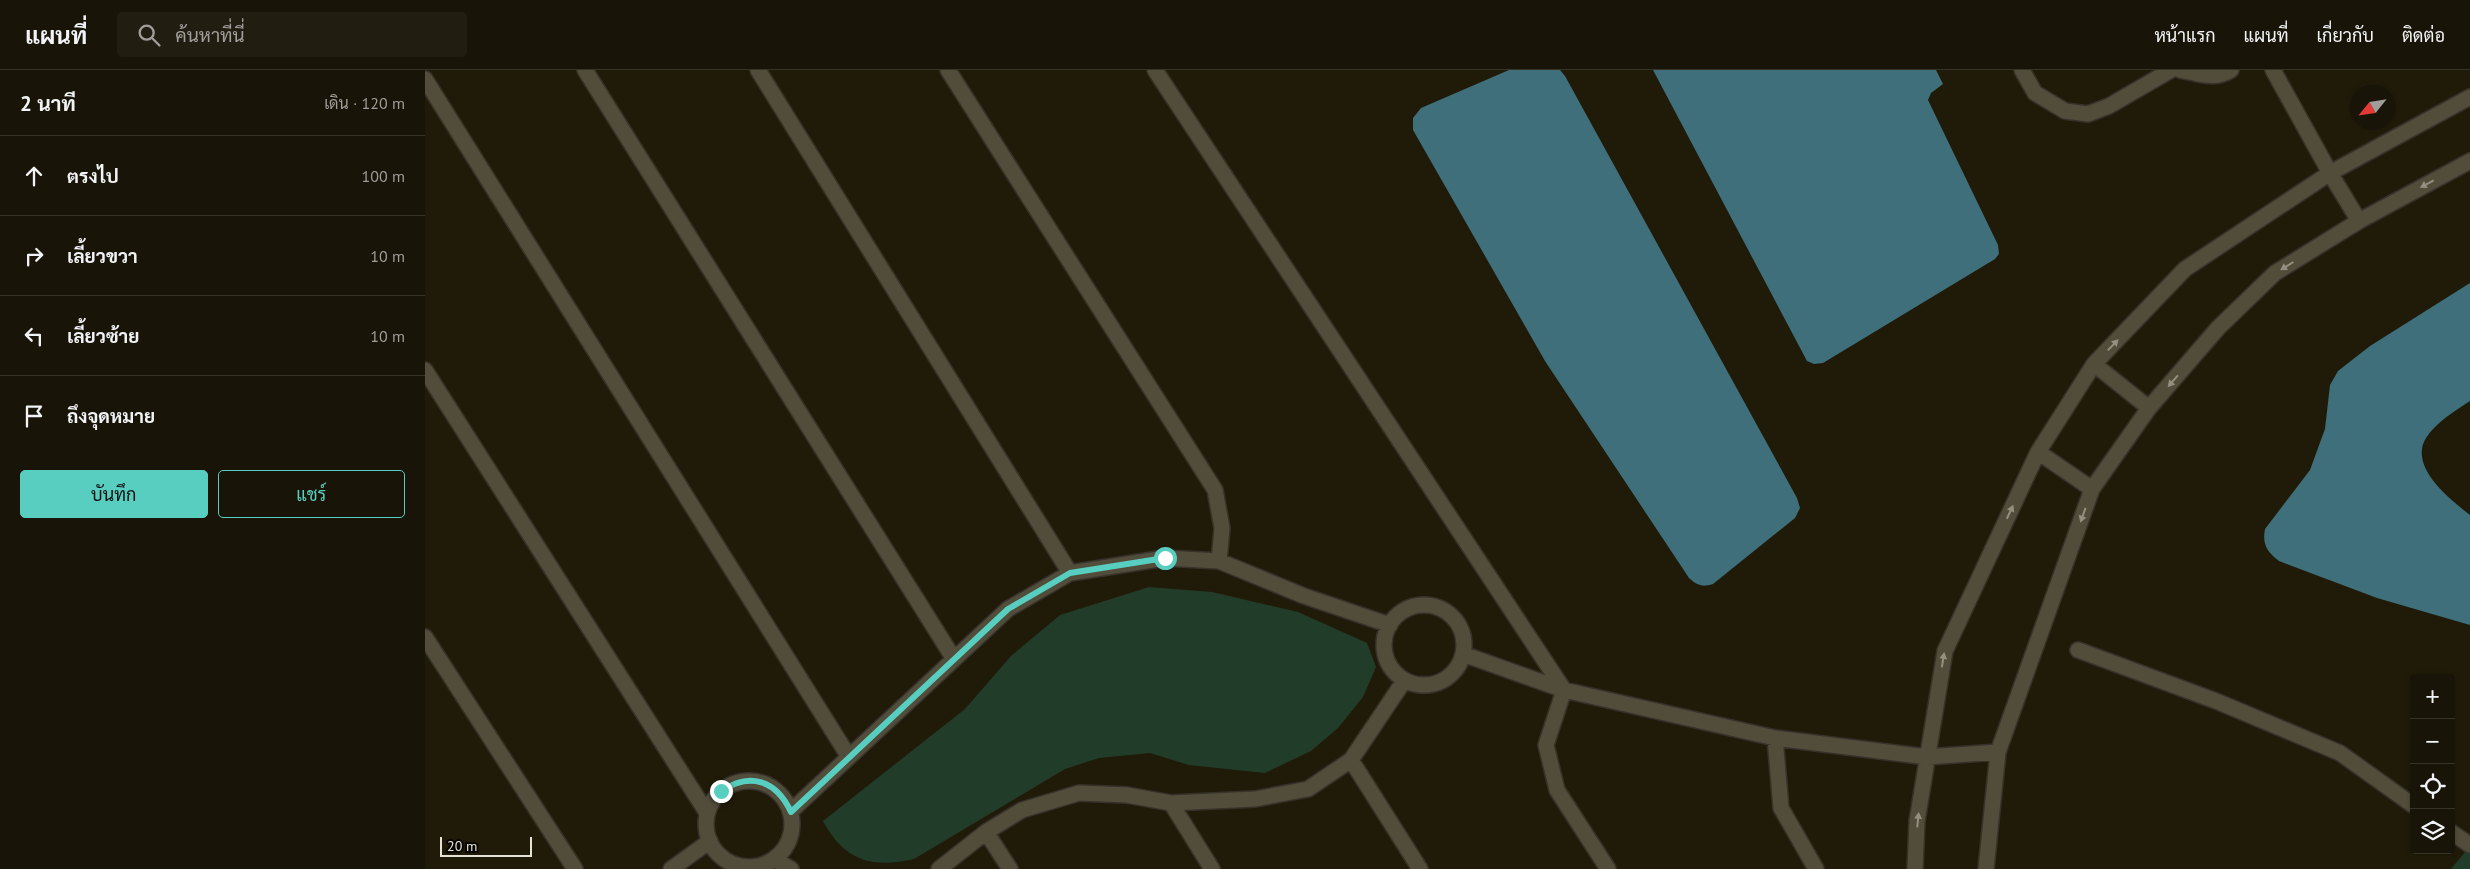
<!DOCTYPE html>
<html lang="th">
<head>
<meta charset="utf-8">
<style>
  body { margin:0; font-family:"PT Sans",Sarabun,sans-serif; background:#211d11; color:#f1f3f6 }
  .controls { position:absolute; right:15px; bottom:15px; display:grid; overflow:hidden; border-radius:5px; box-shadow:0 1px 4px #0004 }
  .controls button { width:45px; height:45px; display:grid; place-items:center; padding:0; border:0; border-bottom:1px solid #363328; background:#181407; color:#f1f3f6; font:25px sans-serif }
  .compass { position:absolute; left:1925px; top:15px; width:45px; height:45px; border-radius:50%; background:#181407; box-shadow:0 1px 4px #0004; rotate:240deg }
  .scale { position:absolute; left:15px; bottom:12px; width:92px; box-sizing:border-box; padding-left:5px; border:2px solid #e5e2d7; border-top:0; font-size:14px; line-height:18px; white-space:nowrap; color:#e5e2d7; -webkit-text-stroke:4px #080602; paint-order:stroke }
  .stop { position:absolute; width:15px; height:15px; margin:-11px; border:4px solid #58cec0; border-radius:50%; background:#fff }
  .stop.end { background:#58cec0; border-color:#fff; box-shadow:0 1px 5px #0008 }
  .list { margin:0; padding:0; list-style:none }
  h2 { display:flex; justify-content:space-between; align-items:center; height:65px; margin:0; padding:0 20px; font-size:21px }
  h2 small { font-size:16px; font-weight:400; color:#9f9e9b }
  .list li { display:grid; grid-template-columns:32px 1fr auto; gap:15px; align-items:center; box-sizing:border-box; height:80px; padding:0 20px; border-top:1px solid #363328 }
  .list b { display:block; font-size:19px; white-space:nowrap }
  .list em { font-size:16px; font-style:normal; color:#9f9e9b }
  .actions { display:flex; gap:10px; padding:15px 20px }
  .actions a { flex:1; padding:11px 0; border:1px solid #58cec0; border-radius:5px; text-align:center; font-size:18px; color:#58cec0 }
  .actions .main { background:#58cec0; color:#111 }
  .icon { flex:none; width:28px; height:28px; fill:none; stroke:currentColor; stroke-width:2; stroke-linecap:round; stroke-linejoin:round }
  .map { position:relative; flex:none; width:2045px; height:799px; overflow:hidden }
  header { display:flex; align-items:center; gap:30px; box-sizing:border-box; height:70px; padding:0 25px; background:#181407; border-bottom:1px solid #363328 }
  header strong { font-size:24px }
  nav { display:flex; gap:28px; margin-inline-start:auto; font-size:18px }
  .search { width:350px; height:45px; background:#211d11; display:flex; align-items:center; gap:12px; box-sizing:border-box; padding:0 18px; border-radius:5px; color:#9f9e9b; font-size:19px }
  main { display:flex }
  aside { flex:1; background:#181407 }
  .map>svg:first-child { display:block }
</style>
</head>
<body>
<header>
<strong>แผนที่</strong>
<div class="search"><svg class="icon" aria-label="search" viewBox="0 0 24 24"><circle cx="10" cy="10" r="6"/><path d="M15 15l6 6"/></svg>ค้นหาที่นี่</div>
<nav><a>หน้าแรก</a><a>แผนที่</a><a>เกี่ยวกับ</a><a>ติดต่อ</a></nav>
</header>
<main>
<aside>
<h2>2 นาที<small>เดิน · 120 m</small></h2>
<ul class="list">
<li><svg class="icon" aria-label="ahead" viewBox="0 0 24 24"><path d="M12 20V5M6 11l6-6 6 6"/></svg><div><b>ตรงไป</b></div><em>100 m</em></li>
<li><svg class="icon" aria-label="right" viewBox="0 0 24 24"><path d="M7 20v-9h11M14 6l5 5-5 5"/></svg><div><b>เลี้ยวขวา</b></div><em>10 m</em></li>
<li><svg class="icon" aria-label="left" viewBox="0 0 24 24"><path d="M17 20v-9H6M10 6l-5 5 5 5"/></svg><div><b>เลี้ยวซ้าย</b></div><em>10 m</em></li>
<li><svg class="icon" aria-label="arrive" viewBox="0 0 24 24"><path d="M6 21V4h12l-3 4 3 4H6"/></svg><div><b>ถึงจุดหมาย</b></div></li>
</ul>
<div class="actions"><a class="main">บันทึก</a><a>แชร์</a></div>
</aside>
<div class="map">
<svg width="2045" height="799" viewBox="0 0 2045 799">
  <rect width="100%" height="100%" fill="#201b09"/>
  <path fill="#213c29" d="M724 517 787 522 873 542 942 573 951 597 938 627 913 658 886 681 840 703 764 695 725 683 674 688 640 699 489 789C446 799 419 790 398 751L540 639 586 586 635 545Z
    M2045 776V799H2026Z"/>
  <path fill="#3e6f7a" d="M1084 0H1135L1140 6 1372 428 1375 438 1370 448 1288 514C1277 517 1273 516 1264 508L1120 291 988 60V48L996 38Z
    M1228 0H1511L1518 14 1506 23 1503 30 1573 175 1574 184 1570 189 1398 293 1389 294 1382 291Z
    M2045 213V331C2030 341 2011 352 2001 368 1983 397 2026 430 2045 445V555L1952 528 1854 491C1842 482 1837 474 1840 459L1885 400 1900 359 1905 315 1913 301 1945 276Z"/>
  <g fill="none" stroke-linecap="round" stroke-linejoin="round">
    <defs>
      <path id="minor" d="M160 0 529 589
        M333 0 645 503
        M523 0 790 420 797 458 794 491
        M730 0 1139 620 1121 675 1132 720 1183 799
        M1597 0 1610 23 1640 41 1663 44 1684 36 1746 0
        M1755 0C1773 3 1789 11 1806 0
        M1848 0 1905 103 1934 151
        M0 9 424 687
        M1669 294 1724 338
        M0 300 282 743
        M1613 382 1667 419
        M959 575a40 40 0 1 1 80 0a40 40 0 1 1-80 0Z
        M0 567 150 799
        M1653 580 1791 631 1915 683 1989 736
        M1038 584 1139 620 1350 668 1502 687 1573 682
        M1350 668 1356 738 1391 799
        M926 690 995 799
        M281 754a43 43 0 1 1 86 0a43 43 0 1 1-86 0Z
        M746 733 787 799
        M365 742 583 539 645 503 740 488 794 491 879 526 965 555
        M561 762 585 799
        M2026 762 2045 775
        M349 789 366 799
        M246 799 285 771
        M514 799 561 762 597 740 654 723 702 725 746 733 830 729 883 719 926 690 979 611
        M1490 799 1492 751 1520 581 1613 382 1669 294 1760 199 1905 103 2045 27
        M1561 799 1573 682 1667 419 1724 338 1793 258 1850 203 1934 151 2045 91"/>
    </defs>
    <use href="#minor" stroke="#36322b" stroke-width="18"/>
    <use href="#minor" stroke="#524d3a" stroke-width="15"/>
  </g>
  <defs><path id="oneway-solid" d="M-6-.8H1V-3.2L6.5 0L1 3.2V.8H-6Z" transform="scale(1.25)"/></defs>
  <g fill="#949081">
    <use href="#oneway-solid" transform="translate(2002 114) rotate(152)"/>
    <use href="#oneway-solid" transform="translate(1862 196) rotate(148)"/>
    <use href="#oneway-solid" transform="translate(1688 275) rotate(-46)"/>
    <use href="#oneway-solid" transform="translate(1748 311) rotate(131)"/>
    <use href="#oneway-solid" transform="translate(1585 442) rotate(-65)"/>
    <use href="#oneway-solid" transform="translate(1658 445) rotate(110)"/>
    <use href="#oneway-solid" transform="translate(1518 590) rotate(-81)"/>
    <use href="#oneway-solid" transform="translate(1493 750) rotate(-84)"/>
  </g>
  <g fill="none" stroke-linecap="round" stroke-linejoin="round">
    <path stroke="#58cec0" stroke-width="6" d="M296 721C325 702 351 710 366 742L583 539 645 503 740 488"/>
  </g>
</svg>
<div class="controls">
<button>+</button>
<button>−</button>
<button><svg class="icon" aria-label="locate" viewBox="0 0 24 24"><circle cx="12" cy="12" r="6"/><path d="M12 2v4M12 18v4M2 12h4M18 12h4"/></svg></button>
<button><svg class="icon" aria-label="layers" viewBox="0 0 24 24"><path d="M12 4l9 5-9 5-9-5zM3 14l9 5 9-5"/></svg></button>
</div>
<svg class="compass" viewBox="-18 -18 36 36"><path d="M0-13l5 13h-10z" fill="#e53935"/><path d="M0 13l5-13h-10z" fill="#9f9e9b"/></svg>
<div class="scale">20 m</div>
<div class="stop" style="left:740px;top:488px"></div>
<div class="stop end" style="left:296px;top:721px"></div>
</div>
</main>
</body>
</html>
